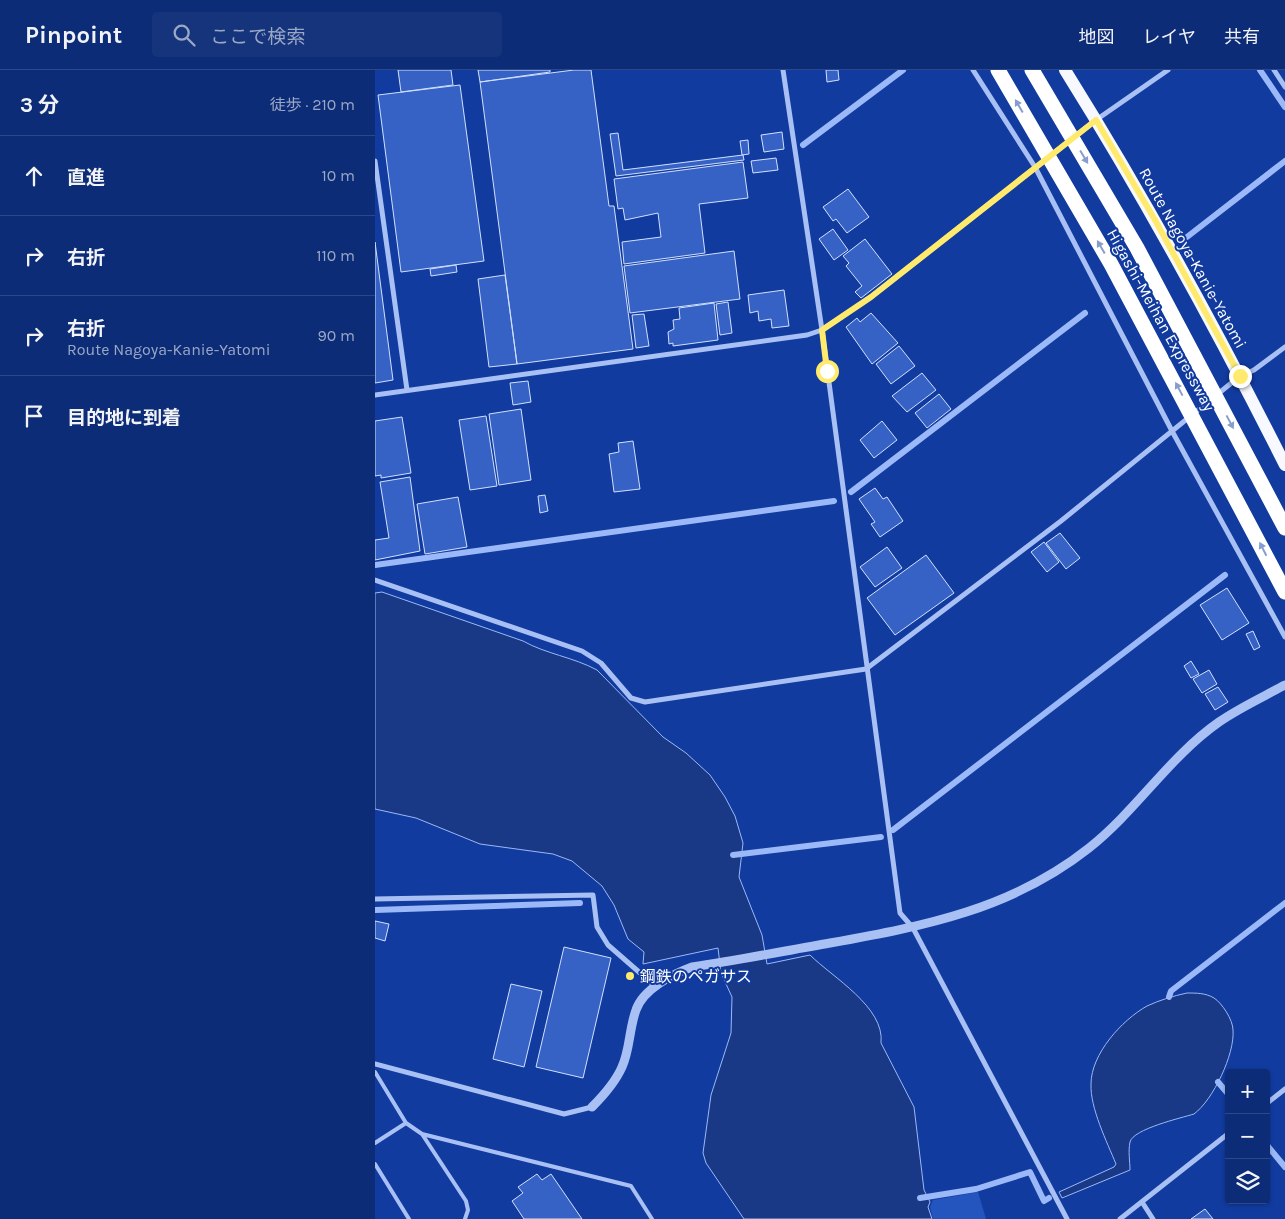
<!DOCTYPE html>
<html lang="ja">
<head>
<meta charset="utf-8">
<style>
  body { margin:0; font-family:Karla,"Noto Sans JP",sans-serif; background:#16347c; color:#f1f3f6 }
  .controls { position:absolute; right:15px; bottom:15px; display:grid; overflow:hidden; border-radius:5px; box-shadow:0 1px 4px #0004 }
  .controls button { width:45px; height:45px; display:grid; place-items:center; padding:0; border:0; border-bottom:1px solid #2d4889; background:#0d2c77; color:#f1f3f6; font:25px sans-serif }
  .stop { position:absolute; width:15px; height:15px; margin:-11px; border:4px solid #ffea6d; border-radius:50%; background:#fff }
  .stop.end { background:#ffea6d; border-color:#fff; box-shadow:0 1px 5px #0008 }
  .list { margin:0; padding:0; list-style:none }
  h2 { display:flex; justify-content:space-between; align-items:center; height:65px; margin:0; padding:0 20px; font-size:21px }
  h2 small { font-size:16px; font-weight:400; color:#9aa7c6 }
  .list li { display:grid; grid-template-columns:32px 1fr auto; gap:15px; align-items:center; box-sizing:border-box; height:80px; padding:0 20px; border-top:1px solid #2d4889 }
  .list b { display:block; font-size:19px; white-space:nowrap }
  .list p { margin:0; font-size:16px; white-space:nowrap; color:#9aa7c6 }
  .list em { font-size:16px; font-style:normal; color:#9aa7c6 }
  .icon { flex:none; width:28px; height:28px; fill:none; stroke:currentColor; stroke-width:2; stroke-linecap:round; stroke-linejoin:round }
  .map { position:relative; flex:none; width:910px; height:1149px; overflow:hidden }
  header { display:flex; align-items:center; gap:30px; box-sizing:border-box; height:70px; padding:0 25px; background:#0d2c77; border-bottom:1px solid #2d4889 }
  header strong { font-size:24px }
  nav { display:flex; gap:28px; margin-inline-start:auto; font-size:18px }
  .search { width:350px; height:45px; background:#16347c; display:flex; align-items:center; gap:12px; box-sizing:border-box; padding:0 18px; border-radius:5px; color:#9aa7c6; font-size:19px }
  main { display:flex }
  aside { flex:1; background:#0d2c77 }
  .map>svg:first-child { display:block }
</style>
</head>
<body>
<header>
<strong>Pinpoint</strong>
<div class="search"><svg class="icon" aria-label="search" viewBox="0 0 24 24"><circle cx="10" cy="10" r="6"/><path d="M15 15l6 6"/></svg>ここで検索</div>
<nav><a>地図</a><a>レイヤ</a><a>共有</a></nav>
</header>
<main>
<aside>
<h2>3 分<small>徒歩 · 210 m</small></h2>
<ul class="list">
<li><svg class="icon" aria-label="ahead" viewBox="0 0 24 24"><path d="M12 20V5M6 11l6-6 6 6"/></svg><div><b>直進</b></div><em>10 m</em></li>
<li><svg class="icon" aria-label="right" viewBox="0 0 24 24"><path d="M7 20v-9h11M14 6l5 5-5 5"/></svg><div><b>右折</b></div><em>110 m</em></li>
<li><svg class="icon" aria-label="right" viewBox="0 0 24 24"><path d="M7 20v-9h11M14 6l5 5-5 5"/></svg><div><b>右折</b><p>Route Nagoya-Kanie-Yatomi</p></div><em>90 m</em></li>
<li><svg class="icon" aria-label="arrive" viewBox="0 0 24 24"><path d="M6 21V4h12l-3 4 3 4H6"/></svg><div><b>目的地に到着</b></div></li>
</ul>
</aside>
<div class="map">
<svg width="910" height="1149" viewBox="0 0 910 1149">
  <rect width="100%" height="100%" fill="#113b9f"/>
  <path fill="#2454be" d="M603 1122 611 1149H558L555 1137 558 1130Z"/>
  <path fill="#193885" stroke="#9bb9f8" d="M7 522 148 571C171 584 198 587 222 600L288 667 311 683 335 705 350 727 360 746 368 773 364 807 387 865 392 894 435 885C457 907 510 937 506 973L539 1037 549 1120 555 1132 553 1137 557 1149H369L331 1093 328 1083 336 1025 356 963 357 927 346 903 343 878 268 894 269 882 253 869 239 835 227 816 197 791 178 784 105 774 41 748 0 739V523Z
    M812 923C821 923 831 923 839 928 847 933 858 950 858 960 860 984 838 1030 819 1044 806 1048 758 1059 755 1072 753 1081 755 1092 755 1100L687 1128 684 1122 739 1097 741 1094C732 1072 715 1038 716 1014 716 984 747 950 772 936 785 930 798 926 812 923Z"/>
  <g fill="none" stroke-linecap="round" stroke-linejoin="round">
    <path stroke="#9bb9f8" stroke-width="6" d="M885 0 910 37
      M428 75 528 0
      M812 167 910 91
      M476 422 710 243
      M0 495 459 431
      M518 760 850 505
      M358 785 506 767
      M0 840 205 833
      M794 927 796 921 910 833
      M843 1012 854 1025
      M891 1074 910 1097
      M545 1128 601 1119 655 1102 669 1131 674 1128"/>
  </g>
  <path fill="#3562c4" stroke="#d2e0fe" d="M23 0H76L78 15 26 22Z
    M103 0H175V2L105 12Z
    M199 0H216L234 136H239L258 279 142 294 105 12Z
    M451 0H463L464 10 452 12Z
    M85 15 109 191 26 202 3 25Z
    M407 62 409 79 389 82 386 65Z
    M243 63 248 100 368 85 369 90 241 106 235 64Z
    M373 70 374 84 367 85 365 71Z
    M401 88 403 100 378 103 376 91Z
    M368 92 373 128 324 134 330 183 249 194 247 172 286 167 283 143 250 150 248 138 243 139 239 109Z
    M473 119 494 147 472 163 461 149 458 151 448 137Z
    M458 159 473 180 459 190 444 169Z
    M490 169 517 204 486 228 480 222 487 216 471 196 474 193 468 186Z
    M0 172 18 310 0 313Z
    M359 181 365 229 255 243 249 196Z
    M81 195 82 202 56 206 55 199Z
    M130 205 142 294 114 297 103 209Z
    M409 220 414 256 397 258 396 249 384 251 383 241 375 243 373 225Z
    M353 232 357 263 345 265 341 234Z
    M339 233 343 270 298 276V273L294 274 293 262 299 259 298 250 305 249 304 238Z
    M496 243 523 273 497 294 471 257 482 248 485 252Z
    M269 244 274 276 261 278 257 245Z
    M524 276 540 296 516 314 501 294Z
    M547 303 561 320 532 342 517 326Z
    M153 311 156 332 138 335 135 313Z
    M564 324 576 339 552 358 540 343Z
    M146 339 156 410 124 415 114 344Z
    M111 346 122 416 95 420 84 350Z
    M27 347 36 403 6 408V405L0 406V351Z
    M507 351 522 370 499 388 485 370Z
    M258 371 265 419 239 422 234 384 244 382 243 373Z
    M35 407 45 481 0 490V470L14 468 5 412Z
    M500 418 508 429 512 427 528 451 505 467 496 454 500 452 484 429Z
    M170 425 173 441 165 443 163 426Z
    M83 427 92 477 50 484 42 434Z
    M685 463 705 488 691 499 671 473Z
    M669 472 684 492 672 502 656 482Z
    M512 477 527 498 500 517 485 497Z
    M551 485 579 523 520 565 492 528Z
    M852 518 874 553 847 570 825 535Z
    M878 561 885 577 879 580 871 564Z
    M816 591 824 604 816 608 809 596Z
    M834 600 842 614 827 623 818 609Z
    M843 617 853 632 840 640 830 624Z
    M0 851 14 854 10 871 0 868Z
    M189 877 236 888 208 1008 161 997Z
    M136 914 167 921 149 997 118 989Z
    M162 1104 167 1110 176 1104 207 1149H149L137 1131 148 1123 143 1117Z
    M830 1139 838 1149H816Z"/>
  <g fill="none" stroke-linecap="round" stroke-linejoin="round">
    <path stroke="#a9c0f5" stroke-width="4" d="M0 1002 31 1053 0 1073
      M31 1053 47 1064 256 1116 277 1149
      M47 1064 91 1131 93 1140 90 1149
      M0 1094 34 1149"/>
    <path stroke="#a9c0f5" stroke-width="5" d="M408 0 447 260 525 843 538 858 692 1149
      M598 0 660 97 797 361 910 567
      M899 0 910 17
      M0 91 32 320
      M0 325 432 265 447 260 496 227 721 50 793 0
      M0 510 207 581 226 593 256 628 270 632 491 599 686 451 865 306 879 300 910 277
      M0 829 218 825 222 857 233 875 280 916
      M0 994 189 1044 217 1037
      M891 1034 910 1019
      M767 1132 778 1149
      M745 1149 854 1063"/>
    <path stroke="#a9c0f5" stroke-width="9" d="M217 1037C229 1025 240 1013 247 997 255 980 254 959 261 940 268 919 298 904 317 897 364 890 409 881 455 873 550 856 637 839 714 778 762 740 794 687 844 652 864 638 888 627 910 615"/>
    <path stroke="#f7f9ff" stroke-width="12" d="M690 0C770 128 842 260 910 395"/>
    <path stroke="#fff" stroke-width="15" d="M623 0 736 194 910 522
      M657 0 762 178 910 458"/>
  </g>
  <defs><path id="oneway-solid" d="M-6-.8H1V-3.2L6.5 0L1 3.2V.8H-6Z" transform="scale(1.25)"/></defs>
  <g fill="#889dcf">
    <use href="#oneway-solid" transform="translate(644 36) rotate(-120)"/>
    <use href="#oneway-solid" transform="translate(709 87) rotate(59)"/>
    <use href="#oneway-solid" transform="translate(726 177) rotate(-120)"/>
    <use href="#oneway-solid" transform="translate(804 319) rotate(-118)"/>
    <use href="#oneway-solid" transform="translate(855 352) rotate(62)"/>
    <use href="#oneway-solid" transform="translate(888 479) rotate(-117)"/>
  </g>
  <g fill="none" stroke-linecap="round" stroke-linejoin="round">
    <path stroke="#ffea6d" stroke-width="6" d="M452 301 447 260 496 227 721 50 780 150 865 306"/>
  </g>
  <circle fill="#ffea6d" stroke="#113b9f" stroke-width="2" cx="255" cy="906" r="5"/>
  <g text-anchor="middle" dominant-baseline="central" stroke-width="4" stroke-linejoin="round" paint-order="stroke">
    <g font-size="16" fill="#fff" stroke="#113b9f">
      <text transform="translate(818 188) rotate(61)">Route Nagoya-Kanie-Yatomi</text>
      <text transform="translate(786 250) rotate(61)">Higashi-Meihan Expressway</text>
    </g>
    <g font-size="16" fill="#fff" stroke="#113b9f" text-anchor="start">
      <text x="265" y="906">鋼鉄のペガサス</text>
    </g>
  </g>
</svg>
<div class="controls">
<button>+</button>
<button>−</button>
<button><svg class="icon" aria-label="layers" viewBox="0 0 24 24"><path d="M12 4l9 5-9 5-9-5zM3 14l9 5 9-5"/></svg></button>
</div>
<div class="stop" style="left:452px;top:301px"></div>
<div class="stop end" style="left:865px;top:306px"></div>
</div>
</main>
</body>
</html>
